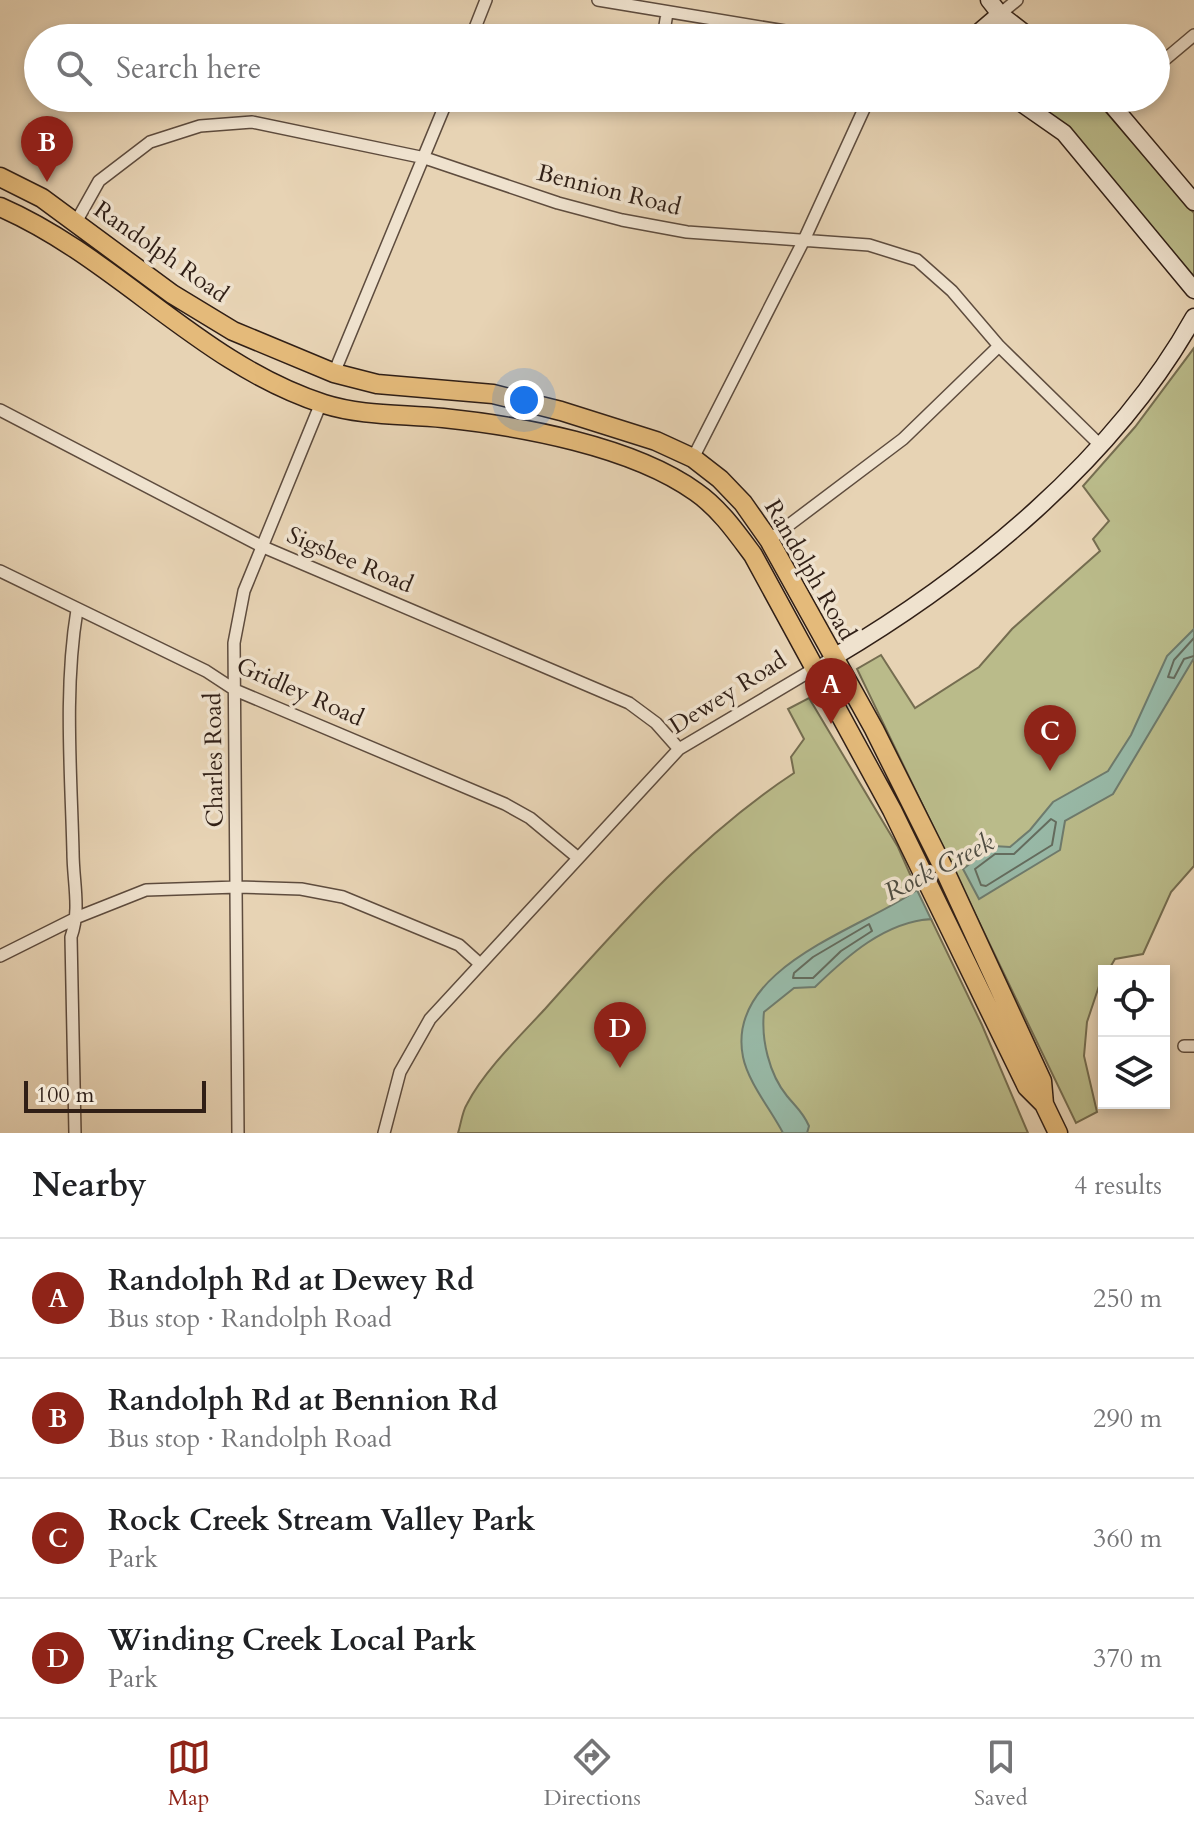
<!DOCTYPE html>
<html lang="en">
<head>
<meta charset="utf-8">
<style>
  body { margin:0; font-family:Cardo,serif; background:#f2f2f2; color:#202124 }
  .controls { position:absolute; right:24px; bottom:24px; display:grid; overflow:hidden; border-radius:0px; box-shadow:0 4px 12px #0003 }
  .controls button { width:72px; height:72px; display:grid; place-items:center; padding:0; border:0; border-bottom:2px solid #e0e0e0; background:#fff; color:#202124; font:40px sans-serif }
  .scale { position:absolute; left:24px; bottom:20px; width:182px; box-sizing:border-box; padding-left:8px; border:4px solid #301f16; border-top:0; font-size:22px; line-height:28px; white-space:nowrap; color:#301f16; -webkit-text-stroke:6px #efe2ce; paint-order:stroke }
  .you { position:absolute; left:524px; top:400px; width:28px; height:28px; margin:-20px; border:6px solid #fff; border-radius:50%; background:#1a73e8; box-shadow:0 0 0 12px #1a73e833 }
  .badge { display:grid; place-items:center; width:52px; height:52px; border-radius:50%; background:#8f2418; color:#fff; font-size:26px; font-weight:700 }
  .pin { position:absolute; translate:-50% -66px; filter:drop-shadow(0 2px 4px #0008) }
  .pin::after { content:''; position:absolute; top:42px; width:28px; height:24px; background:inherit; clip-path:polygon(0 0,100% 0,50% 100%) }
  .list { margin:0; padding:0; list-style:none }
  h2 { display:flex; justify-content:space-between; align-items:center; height:104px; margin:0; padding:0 32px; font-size:34px }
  h2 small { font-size:26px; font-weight:400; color:#757577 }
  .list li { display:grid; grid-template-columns:52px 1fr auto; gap:24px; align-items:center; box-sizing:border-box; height:120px; padding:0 32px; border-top:2px solid #e0e0e0 }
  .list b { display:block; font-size:30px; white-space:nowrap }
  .list p { margin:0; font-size:26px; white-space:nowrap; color:#757577 }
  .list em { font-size:26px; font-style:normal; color:#757577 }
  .icon { flex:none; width:44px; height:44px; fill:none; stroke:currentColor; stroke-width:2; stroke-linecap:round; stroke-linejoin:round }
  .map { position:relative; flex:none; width:1194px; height:1133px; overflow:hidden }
  .search { position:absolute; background:#fff; box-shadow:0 4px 12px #0003; left:24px; right:24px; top:24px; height:88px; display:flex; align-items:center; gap:20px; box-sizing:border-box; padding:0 28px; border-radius:44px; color:#757577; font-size:30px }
  .sheet { height:584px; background:#fff }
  nav { display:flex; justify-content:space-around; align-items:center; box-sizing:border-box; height:112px; border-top:2px solid #e0e0e0; background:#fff; font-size:22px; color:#757577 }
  nav a { display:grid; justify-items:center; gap:4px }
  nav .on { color:#8f2418 }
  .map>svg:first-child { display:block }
</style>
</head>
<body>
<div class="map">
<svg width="1194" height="1133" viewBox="0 0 1194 1133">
  <rect width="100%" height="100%" fill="#e7d3b4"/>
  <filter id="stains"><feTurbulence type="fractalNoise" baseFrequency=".0025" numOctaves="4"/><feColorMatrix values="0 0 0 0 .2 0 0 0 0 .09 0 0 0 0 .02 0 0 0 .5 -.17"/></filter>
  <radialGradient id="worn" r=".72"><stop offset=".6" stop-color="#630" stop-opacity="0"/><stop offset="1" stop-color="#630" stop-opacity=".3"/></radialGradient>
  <path fill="#babb8a" stroke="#756d50" stroke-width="2" d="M1028 98H1094L1194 213V277L1072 133Z
    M1194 348V866L1171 892 1143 954 1115 959 1108 971H1104L1087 1022 1084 1056 1097 1112 1076 1123 857 669 881 655 915 708 979 667 1012 629 1100 551 1093 539 1109 521 1083 486 1135 427Z
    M809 698 898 847 917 890 906 898 916 920 931 919 982 1025 1028 1133H458C461 1124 462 1112 467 1104 484 1071 520 1036 545 1009 621 924 698 836 794 773L791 757 804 739 788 709Z"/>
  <path fill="#98b9a7" stroke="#6e7b6d" stroke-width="2" d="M1194 629V658L1113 794 1065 821 1060 850 979 899 963 869 993 846 1010 847 1030 830 1053 802 1108 771 1131 735 1167 656Z
    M917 890 931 919C885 922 847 956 815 987L794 988 764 1012C761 1039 769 1074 787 1096 796 1107 803 1112 809 1126L807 1133H783C771 1110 748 1082 743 1057 725 967 862 929 917 890Z"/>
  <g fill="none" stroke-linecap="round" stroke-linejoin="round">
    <path stroke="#646c5e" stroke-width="2" d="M1194 638 1174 660 1168 677 1174 678 1184 659 1194 656
      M1051 819 1056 822 1052 845 986 886 981 885 975 869 995 854H1014Z
      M869 924 872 931 841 951 813 978H793L794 973 813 957Z"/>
    <defs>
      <path id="street" d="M598 0 827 38
        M1000 14 1017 0
        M471 38 486 0
        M663 38 667 13
        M957 38 974 34
        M1156 67 1194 35
        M76 222 99 181 150 142 200 126 252 122 425 158 558 203 622 220 687 232 869 245 917 260 952 291 999 346 1100 445
        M334 373 448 98
        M0 410 261 546 629 703 656 723 679 749
        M693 458 804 240 869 98
        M769 540 903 439 999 346
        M0 571 206 671 235 690 505 804 530 818 577 857
        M0 956 78 917 146 890 237 887 301 889 343 897 459 945 479 963
        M1184 1046H1194
        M75 1133 71 937C81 909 73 882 73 852 71 772 64 689 77 610
        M238 1133 234 643 244 591 321 403
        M384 1133 400 1072 430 1019 679 749 834 657"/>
      <path id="secondary" d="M989 0 1000 14 1031 38
        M972 38 1000 14
        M1014 98 1064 133 1194 290
        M1106 98 1194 202
        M834 657C971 576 1115 459 1194 317"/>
      <path id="primary" d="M0 177 42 198 172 294 233 331 334 373 377 384 493 394 561 411 656 441 693 458 720 479 743 503 769 540 874 729 945 871 1042 1081 1044 1104
        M0 207C117 258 200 364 324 404 362 416 402 414 443 418 520 426 632 446 696 492 719 508 736 532 753 555L892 810 1027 1087 1044 1104 1058 1133"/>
    </defs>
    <use href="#street" stroke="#5e4c3e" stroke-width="14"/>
    <use href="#secondary" stroke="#301f16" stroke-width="19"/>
    <use href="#primary" stroke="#301f16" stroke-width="21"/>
    <use href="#street" stroke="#efe2ce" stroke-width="11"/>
    <use href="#secondary" stroke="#efe2ce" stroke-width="16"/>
    <use href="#primary" stroke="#e4ba7a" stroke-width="18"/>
  </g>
  <g text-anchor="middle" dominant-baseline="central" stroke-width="7" stroke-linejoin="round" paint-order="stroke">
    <g font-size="24" fill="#301f16" stroke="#efe2ce">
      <text transform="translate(609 190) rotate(14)">Bennion Road</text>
      <text transform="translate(161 252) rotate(35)">Randolph Road</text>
      <text transform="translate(350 560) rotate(23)">Sigsbee Road</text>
      <text transform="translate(810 570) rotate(60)">Randolph Road</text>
      <text transform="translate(300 692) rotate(24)">Gridley Road</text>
      <text transform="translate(728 693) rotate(-32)">Dewey Road</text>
      <text transform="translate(214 760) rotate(-91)">Charles Road</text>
    </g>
    <g font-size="26" font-style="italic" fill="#4f4d42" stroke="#efe2ce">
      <text transform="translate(939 867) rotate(-27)">Rock Creek</text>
    </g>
  </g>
  <rect width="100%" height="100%" filter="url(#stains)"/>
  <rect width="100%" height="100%" fill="url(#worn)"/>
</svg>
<div class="controls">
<button><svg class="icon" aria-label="locate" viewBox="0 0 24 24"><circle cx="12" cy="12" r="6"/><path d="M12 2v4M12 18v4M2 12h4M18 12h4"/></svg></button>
<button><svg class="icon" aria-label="layers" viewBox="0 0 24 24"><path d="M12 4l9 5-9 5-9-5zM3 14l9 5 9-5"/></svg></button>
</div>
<div class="scale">100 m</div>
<div class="you"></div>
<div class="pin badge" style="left:831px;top:724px">A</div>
<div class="pin badge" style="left:47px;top:182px">B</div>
<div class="pin badge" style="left:1050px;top:771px">C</div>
<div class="pin badge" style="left:620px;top:1068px">D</div>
<div class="search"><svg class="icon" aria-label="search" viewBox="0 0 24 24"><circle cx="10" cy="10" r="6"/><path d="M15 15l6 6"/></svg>Search here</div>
</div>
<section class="sheet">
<h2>Nearby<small>4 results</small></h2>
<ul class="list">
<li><span class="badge">A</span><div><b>Randolph Rd at Dewey Rd</b><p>Bus stop · Randolph Road</p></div><em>250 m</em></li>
<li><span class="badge">B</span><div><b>Randolph Rd at Bennion Rd</b><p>Bus stop · Randolph Road</p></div><em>290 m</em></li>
<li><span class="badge">C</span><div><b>Rock Creek Stream Valley Park</b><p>Park</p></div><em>360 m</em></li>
<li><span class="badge">D</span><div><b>Winding Creek Local Park</b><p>Park</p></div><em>370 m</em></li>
</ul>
</section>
<nav>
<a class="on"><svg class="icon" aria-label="map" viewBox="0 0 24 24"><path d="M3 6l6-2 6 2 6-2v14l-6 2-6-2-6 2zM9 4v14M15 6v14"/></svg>Map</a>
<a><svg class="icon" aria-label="directions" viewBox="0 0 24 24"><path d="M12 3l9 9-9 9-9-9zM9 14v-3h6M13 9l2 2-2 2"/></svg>Directions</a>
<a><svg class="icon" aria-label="saved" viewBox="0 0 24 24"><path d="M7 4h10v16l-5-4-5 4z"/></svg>Saved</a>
</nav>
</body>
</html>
